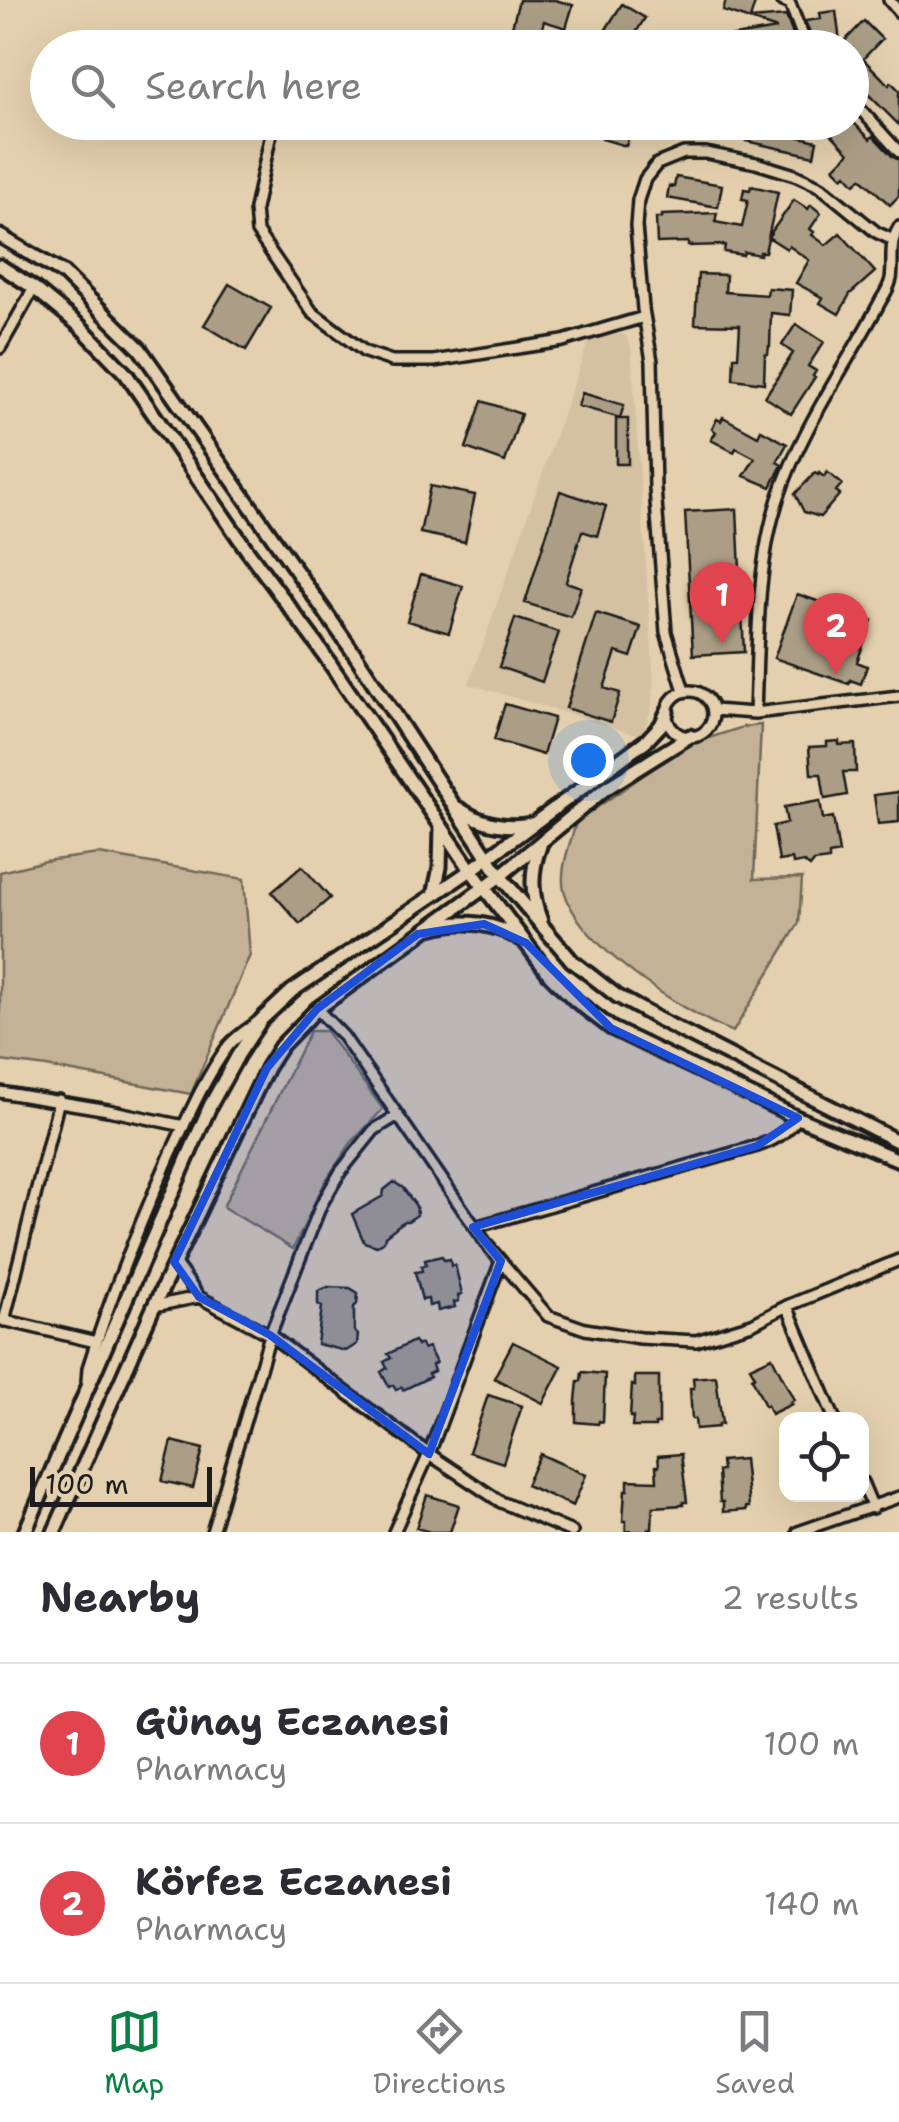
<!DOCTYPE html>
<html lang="en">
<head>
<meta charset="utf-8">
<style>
  body { margin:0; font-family:"Shantell Sans",sans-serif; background:#f7f7f7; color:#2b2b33 }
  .controls { position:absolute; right:30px; bottom:30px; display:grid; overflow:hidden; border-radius:20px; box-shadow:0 10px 40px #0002 }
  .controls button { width:90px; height:90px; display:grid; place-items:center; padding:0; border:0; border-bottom:2px solid #e1e1e2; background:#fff; color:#2b2b33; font:50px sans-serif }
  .scale { position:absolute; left:30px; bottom:25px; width:182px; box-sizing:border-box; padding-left:10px; border:5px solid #1c1c1c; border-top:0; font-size:28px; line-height:35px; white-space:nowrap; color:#1c1c1c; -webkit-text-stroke:8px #e4d0ae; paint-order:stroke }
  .you { position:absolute; left:588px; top:760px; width:35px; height:35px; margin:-25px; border:8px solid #fff; border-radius:50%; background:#1a73e8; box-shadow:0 0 0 15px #1a73e833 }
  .badge { display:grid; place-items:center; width:65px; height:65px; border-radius:50%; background:#0b8043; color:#fff; font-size:32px; font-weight:700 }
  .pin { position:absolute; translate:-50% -82px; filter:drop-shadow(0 2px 5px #0008) }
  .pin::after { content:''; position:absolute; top:52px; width:35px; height:30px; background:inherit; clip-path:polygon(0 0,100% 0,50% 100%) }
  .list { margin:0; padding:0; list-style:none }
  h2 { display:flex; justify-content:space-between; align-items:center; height:130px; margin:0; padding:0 40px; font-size:42px }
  h2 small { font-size:32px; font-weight:400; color:#7c7c81 }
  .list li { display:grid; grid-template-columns:65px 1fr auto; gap:30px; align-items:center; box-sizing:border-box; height:160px; padding:0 40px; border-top:2px solid #e1e1e2 }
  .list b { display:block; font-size:38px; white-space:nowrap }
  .list p { margin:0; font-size:32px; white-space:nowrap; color:#7c7c81 }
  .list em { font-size:32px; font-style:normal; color:#7c7c81 }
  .icon { flex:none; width:55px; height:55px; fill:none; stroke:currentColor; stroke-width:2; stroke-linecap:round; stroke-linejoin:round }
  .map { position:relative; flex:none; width:899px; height:1532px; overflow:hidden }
  .search { position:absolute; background:#fff; box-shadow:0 10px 40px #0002; left:30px; right:30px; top:30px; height:110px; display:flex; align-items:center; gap:25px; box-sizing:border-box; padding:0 35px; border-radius:55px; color:#7c7c81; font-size:38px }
  .sheet { height:450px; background:#fff }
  nav { display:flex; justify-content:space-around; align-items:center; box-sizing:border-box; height:140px; border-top:2px solid #e1e1e2; background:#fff; font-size:28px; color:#7c7c81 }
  nav a { display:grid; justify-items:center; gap:5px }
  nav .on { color:#0b8043 }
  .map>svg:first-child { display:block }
</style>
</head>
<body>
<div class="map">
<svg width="899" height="1532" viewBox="0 0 899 1532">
  <rect width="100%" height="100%" fill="#e4d0ae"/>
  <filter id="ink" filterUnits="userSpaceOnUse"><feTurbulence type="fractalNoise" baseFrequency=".01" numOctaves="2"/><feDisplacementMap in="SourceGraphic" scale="20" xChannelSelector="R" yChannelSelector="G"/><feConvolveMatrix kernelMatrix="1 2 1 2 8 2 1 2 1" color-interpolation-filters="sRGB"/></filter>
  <g filter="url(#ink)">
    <path fill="#d3c1a2" d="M624 334 631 346 654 682 651 710 642 736 469 684 590 337Z"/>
    <path fill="#c3b296" stroke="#706759" stroke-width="2.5" d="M761 725 754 879 802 878 799 923 733 1032C682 1011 578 946 564 890 559 869 571 842 576 822L687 745 743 727Z
      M99 854 244 879 250 955 191 1094 47 1067 0 1061V872L45 861Z
      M310 1031H326L383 1109 351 1143 326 1180 293 1249 223 1207Z"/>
    <path fill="#ac9e86" stroke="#1c1c1c" stroke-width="2.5" d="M519 0H555L573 5 566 28 544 21 536 48 507 46Z
      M726 0H754L753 2 755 3 750 19 786 16 798 48H699L698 42 777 29 723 11Z
      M622 4 645 18 632 39 628 36 621 48H594Z
      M836 11 840 42 821 45 820 42 814 43 805 21 821 19 820 13Z
      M864 21 882 39 863 59 889 85 891 82 899 90V125L867 93 864 96 852 84V48H838Z
      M607 122 633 124 626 146 602 139Z
      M820 122H853L870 139 873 136 893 157 899 160V196L890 205 861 178 855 184 846 174 843 177 834 168 849 153Z
      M749 125 817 141 814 156 746 141Z
      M676 177 722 185 718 207 667 198 669 186 674 187Z
      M751 186 778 192 765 252H760V255L744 252 743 255 724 252 725 245 688 246V242L657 243 656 218H662V215L717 213 715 222 742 227 748 200 742 199 744 189 750 190Z
      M794 200 808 209 811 205 821 213 810 229 814 232 812 235 826 245 840 233 875 272 850 294 839 314 820 303 823 298 796 283 809 260 789 246 787 249 768 237Z
      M698 274 726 275 725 292 767 295 768 288 792 290 790 315 771 313 770 346H769L768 354H765L764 383 733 379 734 357H738L740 325 695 324Z
      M229 284 271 308 246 350 204 325Z
      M796 324 824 342 808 366 816 371 813 376 815 377 791 414 765 397 793 353 782 345Z
      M582 393 624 405 620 418 578 406Z
      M482 401 521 414 505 462 466 448Z
      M723 417 758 436 761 430 787 444 777 462 782 465 771 487 744 476 755 458 736 448 734 452 711 440 716 432 712 429 717 419 721 421Z
      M616 419H628V464H616Z
      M827 472 842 484 836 491 840 494 820 517 804 512 795 494 815 473 818 475 819 473 824 477Z
      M430 486 475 495 465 542 420 533Z
      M560 491 606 506 597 536 582 531 566 582 581 587 571 617 525 603Z
      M737 509 744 652 693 655 685 512Z
      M421 574 463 586 449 633 407 621Z
      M797 594 872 620 857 662 867 666 861 684 850 680 849 684 774 658Z
      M596 613 641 627 631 657 616 652 604 688 620 693 611 722 566 708Z
      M515 618 559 632 542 682 499 667Z
      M505 704 554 718 543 755 494 740Z
      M839 741V745L855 744 856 772H843L847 795 825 799 821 774H811L809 747 827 746V742Z
      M899 792V822L878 824 874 795Z
      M820 801 823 819 833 817 839 853 829 855V860L814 862 810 867 804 862 793 864 792 859 779 861 773 826 787 823 784 807Z
      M302 866 330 898 300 924 272 892Z
      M394 1182 403 1188 416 1206 417 1215 408 1221H404L385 1236 384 1241 377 1246 364 1242 352 1214 383 1196 384 1190Z
      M442 1256 444 1260 450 1259 451 1266 455 1265 462 1294 458 1295 459 1301 454 1302 455 1307 438 1311 437 1304 429 1306 428 1299 422 1300 415 1272 422 1271 421 1266 426 1265 425 1260Z
      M328 1287 350 1288 358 1293 357 1304 354 1307V1331L358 1335 357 1344 346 1351 317 1344 322 1307 318 1304V1291Z
      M414 1341 417 1346 421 1344 423 1349 428 1347 436 1363 432 1365 434 1371 428 1374 430 1377 403 1390 402 1387 396 1390 393 1385 389 1387 381 1372 387 1368 384 1362 391 1358 388 1354Z
      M513 1342 562 1366 543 1403 494 1378Z
      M772 1357 794 1400 790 1402 792 1404 771 1414 767 1405 765 1406 752 1378 755 1376 750 1367Z
      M582 1372 605 1374 603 1422 599 1421 598 1424 576 1422V1401L578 1381H581Z
      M635 1376H659V1424H655V1427H632L633 1417H630L632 1385 635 1386Z
      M716 1376 722 1424H718V1427L696 1429 695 1419H692L690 1388H694L693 1378Z
      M488 1395 522 1406 503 1463 469 1452Z
      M172 1441 203 1449 193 1488 162 1481Z
      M540 1454 586 1475 573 1506 526 1485Z
      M681 1454 687 1502H683V1505L653 1507 652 1529H648V1532L626 1531V1521H623L625 1490H628V1480L657 1481 656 1466H659L658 1456Z
      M744 1459 749 1507H746V1510L723 1512V1502H720L718 1471 722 1470 721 1461Z
      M427 1495 459 1505 450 1532H430L416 1528Z"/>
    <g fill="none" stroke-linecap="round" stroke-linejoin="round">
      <defs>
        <path id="minor" d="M781 0 790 4 807 48
          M889 0 899 12
          M852 100 899 152
          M272 129 255 209 257 232 312 312 365 352 392 361H434L563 341 644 317
          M0 348 34 288
          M684 691 666 632 655 488 652 361 643 309 636 226 638 200 645 179 657 164 684 153H706L756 163 795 175 821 187 876 232 893 240
          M667 714a23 23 0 1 1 46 0a23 23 0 1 1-46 0Z
          M713 710 755 713 899 696
          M755 713C758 642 756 567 778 499 801 428 847 365 881 300 885 294 889 287 891 279 894 261 888 245 899 227
          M317 1009 343 1036 488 1246 548 1316 585 1329 640 1338 696 1341 752 1324 787 1306 899 1260
          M0 1092 108 1110 184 1126
          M475 1227 757 1146C776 1140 785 1133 798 1118
          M174 1262 199 1297 270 1335 429 1454 501 1502 572 1532
          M154 1306 199 1297
          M787 1306 835 1420
          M3 1320 96 1342
          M4 1321 59 1100
          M87 1381 88 1368C111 1295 140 1223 171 1153 188 1117 205 1077 229 1045 238 1035 248 1029 259 1021
          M862 1482 873 1508
          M212 1532 270 1335 321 1205 341 1171 374 1130 398 1115
          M394 1532 429 1454 501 1261
          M798 1532 899 1497"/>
        <path id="tertiary" d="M0 236 63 273 140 349 354 653 500 876 572 961 617 996 662 1021 899 1142
          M0 266 34 288 80 326 126 374 247 550 316 643 471 870 549 974 576 1001 611 1028 798 1118 899 1160
          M458 808C480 823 505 829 531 824
          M540 846C530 872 531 895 541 921
          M434 895 440 867 441 827
          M431 928C462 919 491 922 519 938
          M25 1532 210 1106 238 1055 261 1020 292 991 471 870 647 740 661 725 667 712
          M54 1532 154 1306 267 1068 281 1046 317 1009 500 876 605 789 690 736"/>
      </defs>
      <use href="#minor" stroke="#1c1c1c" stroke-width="16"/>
      <use href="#tertiary" stroke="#1c1c1c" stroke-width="19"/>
      <use href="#minor" stroke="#e4d0ae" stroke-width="9"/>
      <use href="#tertiary" stroke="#e4d0ae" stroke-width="11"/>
    </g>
  </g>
  <path fill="#1d4ed8" fill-opacity="0.2" stroke="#1d4ed8" stroke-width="8" stroke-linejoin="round" d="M484 924 526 943 611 1028 798 1118 757 1146 473 1227 501 1261 429 1454 270 1335 199 1297 174 1262 267 1068 317 1009 418 934Z"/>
</svg>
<div class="controls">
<button><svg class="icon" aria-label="locate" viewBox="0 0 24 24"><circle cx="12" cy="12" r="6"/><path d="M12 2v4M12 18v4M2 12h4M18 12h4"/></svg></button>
</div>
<div class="scale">100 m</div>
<div class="you"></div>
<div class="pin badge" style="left:722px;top:644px;background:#e0444e">1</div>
<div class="pin badge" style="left:836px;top:675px;background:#e0444e">2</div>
<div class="search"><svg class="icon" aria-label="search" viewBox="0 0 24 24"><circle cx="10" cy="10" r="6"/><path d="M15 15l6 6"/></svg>Search here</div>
</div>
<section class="sheet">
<h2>Nearby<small>2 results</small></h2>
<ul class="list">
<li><span class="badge" style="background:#e0444e">1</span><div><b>Günay Eczanesi</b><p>Pharmacy</p></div><em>100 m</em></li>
<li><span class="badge" style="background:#e0444e">2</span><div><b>Körfez Eczanesi</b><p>Pharmacy</p></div><em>140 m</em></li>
</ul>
</section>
<nav>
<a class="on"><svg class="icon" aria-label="map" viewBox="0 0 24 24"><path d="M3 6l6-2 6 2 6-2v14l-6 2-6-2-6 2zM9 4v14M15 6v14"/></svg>Map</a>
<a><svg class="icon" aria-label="directions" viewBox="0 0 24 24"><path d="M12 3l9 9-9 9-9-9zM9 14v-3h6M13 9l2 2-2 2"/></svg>Directions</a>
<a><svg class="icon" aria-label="saved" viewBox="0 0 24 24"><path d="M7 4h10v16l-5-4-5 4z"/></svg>Saved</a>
</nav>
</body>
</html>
